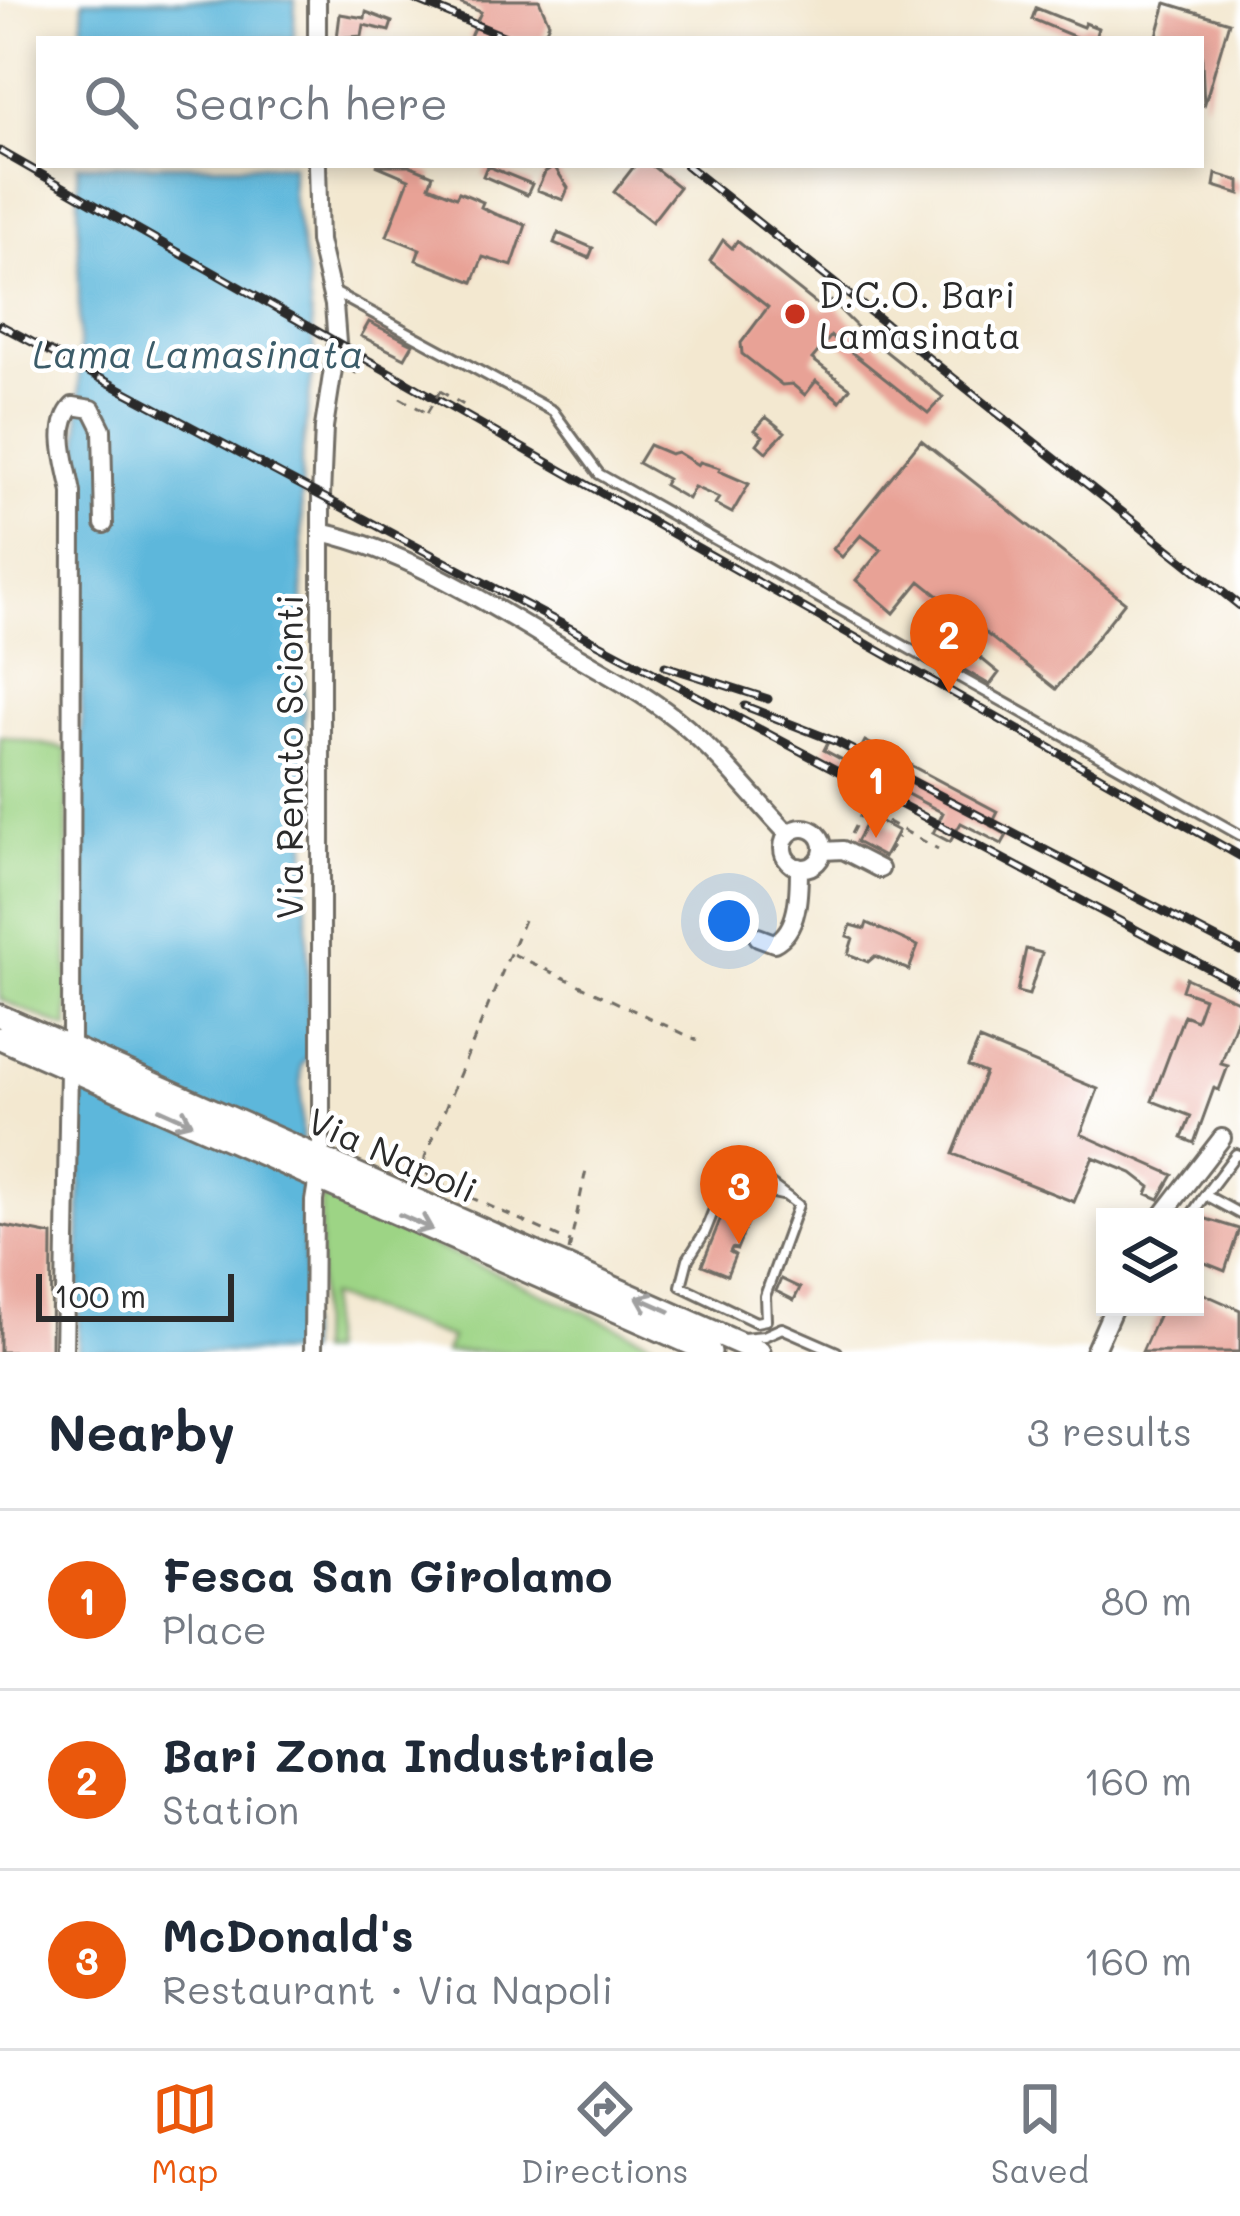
<!DOCTYPE html>
<html lang="en">
<head>
<meta charset="utf-8">
<style>
  body { margin:0; font-family:Mali,sans-serif; background:#f6f6f7; color:#1f2937 }
  .controls { position:absolute; right:36px; bottom:36px; display:grid; overflow:hidden; border-radius:0px; box-shadow:0 6px 18px #0003 }
  .controls button { width:108px; height:108px; display:grid; place-items:center; padding:0; border:0; border-bottom:3px solid #e0e1e3; background:#fff; color:#1f2937; font:60px sans-serif }
  .scale { position:absolute; left:36px; bottom:30px; width:198px; box-sizing:border-box; padding-left:12px; border:6px solid #2b2b2b; border-top:0; font-size:33px; line-height:42px; white-space:nowrap; color:#2b2b2b; -webkit-text-stroke:9px #fff; paint-order:stroke }
  .you { position:absolute; left:729px; top:921px; width:42px; height:42px; margin:-30px; border:9px solid #fff; border-radius:50%; background:#1a73e8; box-shadow:0 0 0 18px #1a73e833 }
  .badge { display:grid; place-items:center; width:78px; height:78px; border-radius:50%; background:#ea580c; color:#fff; font-size:39px; font-weight:700 }
  .pin { position:absolute; translate:-50% -99px; filter:drop-shadow(0 3px 6px #0008) }
  .pin::after { content:''; position:absolute; top:63px; width:42px; height:36px; background:inherit; clip-path:polygon(0 0,100% 0,50% 100%) }
  .list { margin:0; padding:0; list-style:none }
  h2 { display:flex; justify-content:space-between; align-items:center; height:156px; margin:0; padding:0 48px; font-size:51px }
  h2 small { font-size:39px; font-weight:400; color:#747a83 }
  .list li { display:grid; grid-template-columns:78px 1fr auto; gap:36px; align-items:center; box-sizing:border-box; height:180px; padding:0 48px; border-top:3px solid #e0e1e3 }
  .list b { display:block; font-size:45px; white-space:nowrap }
  .list p { margin:0; font-size:39px; white-space:nowrap; color:#747a83 }
  .list em { font-size:39px; font-style:normal; color:#747a83 }
  .icon { flex:none; width:66px; height:66px; fill:none; stroke:currentColor; stroke-width:2; stroke-linecap:round; stroke-linejoin:round }
  .map { position:relative; flex:none; width:1240px; height:1352px; overflow:hidden }
  .search { position:absolute; background:#fff; box-shadow:0 6px 18px #0003; left:36px; right:36px; top:36px; height:132px; display:flex; align-items:center; gap:30px; box-sizing:border-box; padding:0 42px; border-radius:0px; color:#747a83; font-size:45px }
  .sheet { height:696px; background:#fff }
  nav { display:flex; justify-content:space-around; align-items:center; box-sizing:border-box; height:168px; border-top:3px solid #e0e1e3; background:#fff; font-size:33px; color:#747a83 }
  nav a { display:grid; justify-items:center; gap:6px }
  nav .on { color:#ea580c }
  .map>svg:first-child { display:block }
</style>
</head>
<body>
<div class="map">
<svg width="1240" height="1352" viewBox="0 0 1240 1352">
  <rect width="100%" height="100%" fill="#fff"/>
  <filter id="ink" filterUnits="userSpaceOnUse"><feTurbulence type="fractalNoise" baseFrequency=".00833" numOctaves="2"/><feDisplacementMap in="SourceGraphic" scale="24" xChannelSelector="R" yChannelSelector="G"/><feConvolveMatrix kernelMatrix="1 2 1 2 8 2 1 2 1" color-interpolation-filters="sRGB"/></filter>
  <filter id="wash" filterUnits="userSpaceOnUse"><feTurbulence type="fractalNoise" baseFrequency=".004" numOctaves="4" result="noise"/><feDisplacementMap in="SourceGraphic" scale="48" xChannelSelector="R" yChannelSelector="G"/><feGaussianBlur stdDeviation="2.7" result="paint"/><feColorMatrix in="noise" values="0 0 0 0 0 0 0 0 0 0 0 0 0 0 0 0 0 1.4 0 .05"/><feComposite in="paint" operator="in"/></filter>
  <g filter="url(#wash)">
    <rect width="100%" height="100%" fill="#f3e8d0"/>
    <path fill="#9dd485" stroke="#648058" stroke-width="3" d="M0 736 67 749 68 1029 0 999Z
      M321 1196 654 1343 651 1352H445L451 1338 328 1296V1352H317Z"/>
    <path fill="#5db7db" stroke="#447183" stroke-width="3" d="M83 0H295L294 39H82Z
      M78 165H292V194L307 274 315 354 301 462 309 1054 301 1066 306 1352H78L83 957Z"/>
    <g id="blocks">
      <path fill="#e8a296" d="M452 0H539L549 23 542 39H469L481 12Z
        M1166 3 1229 22 1204 106 1201 39H1156Z
        M1036 8 1083 27 1085 23 1098 28 1095 39H1080L1032 19Z
        M366 12 392 22 389 31 364 25 362 36 337 38 340 14 365 18Z
        M376 165H409L433 175 429 186 456 197 459 192 483 202 481 207 495 214 526 225 512 266 483 257 473 282 416 260 420 249 387 236 409 179Z
        M635 165H651L679 187 652 222 614 192Z
        M487 166 532 184 527 195 483 176Z
        M554 166 568 188 563 200 537 190 545 172Z
        M1216 174 1240 181V194L1214 186Z
        M558 233 593 248 589 258 554 243Z
        M723 240 732 248 737 241 824 310 831 301 864 334 943 397 928 413 831 336 812 359 850 388 840 401 816 381 805 395 792 384 782 385 742 354 741 343 768 307 710 261Z
        M369 322 413 344 405 358 361 336Z
        M766 417 785 432 766 452 757 444 763 436 755 430Z
        M921 440 1125 602 1056 689 920 581 894 613 856 580 881 550 861 535 842 557 833 549Z
        M649 445 670 454 677 452 698 465 700 462 720 468 719 471 749 484 732 513 715 504 719 498 694 487 688 499 664 485 667 479 638 463Z
        M967 647 999 673 990 685 954 664Z
        M829 740 857 756 865 741 998 812 991 826 1007 835 1002 844 961 823 950 842 933 833 943 813 824 750Z
        M870 816 898 831 884 857 856 842Z
        M867 923 918 946 909 970 875 956 868 962 848 954 853 938 847 936 851 925 865 929Z
        M1026 949 1042 953 1029 995 1017 992Z
        M1186 978 1240 1002V1012L1221 1064 1228 1066 1219 1090 1214 1088 1194 1143 1182 1138 1191 1116 1152 1101 1184 1015 1196 1020 1204 998 1182 990Z
        M979 1040 1098 1089 1081 1134 1173 1175 1159 1199 1147 1194 1150 1187 1132 1173 1093 1157 1074 1202 953 1154 985 1073 968 1066Z
        M725 1208 750 1217 737 1249 732 1248 730 1252 735 1255 727 1275 702 1265Z
        M1200 1217 1239 1229 1225 1271 1195 1259V1231Z
        M0 1225 52 1235 51 1352H0Z
        M781 1279 800 1288 794 1300 776 1291Z
        M1195 1290 1240 1310V1352H1142L1162 1307H1195Z"/>
    </g>
  </g>
  <g filter="url(#ink)">
    <use href="#blocks" fill-opacity="0" stroke="#716d65" stroke-width="3"/>
    <g fill="none" stroke-linecap="round" stroke-linejoin="round">
      <defs>
        <path id="service" d="M332 291 553 411 599 474 1240 835
          M737 1176 770 1184 798 1205 765 1296 766 1320 756 1322 681 1286 688 1259 705 1232 724 1184 729 1177Z
          M747 1181 759 1190 782 1195
          M1205 1195 1236 1154 1240 1156
          M1190 1217 1205 1195 1240 1214
          M743 1338 764 1336 782 1328 837 1352"/>
        <path id="minor" d="M317 39V0
          M321 532C410 552 492 606 570 652 609 675 651 697 686 727 723 759 755 799 788 834
          M783 848a20 20 0 1 1 40 0a20 20 0 1 1-40 0Z
          M823 851 843 850 880 869
          M758 937 774 943C799 931 799 893 799 867
          M71 1048 72 493C68 467 52 428 73 406L92 409 102 429 104 524
          M1161 1217 1222 1138
          M64 1352 69 1069
          M313 1352 314 1201 321 1158V496L324 427 337 343 334 305 319 241 317 165
          M1094 1352 1114 1307"/>
        <path id="secondary" d="M0 1016 759 1352
          M0 1038 710 1352"/>
      </defs>
      <use href="#service" stroke="#716d65" stroke-width="14"/>
      <use href="#minor" stroke="#716d65" stroke-width="22"/>
      <use href="#secondary" stroke="#716d65" stroke-width="27"/>
      <path stroke="#716d65" stroke-width="3" stroke-dasharray="9 9" stroke-linecap="butt" d="M349 369 363 377
        M440 391 467 407
        M400 398 427 413
        M851 834 864 809 938 849
        M888 854 898 837
        M524 920 425 1157 424 1171 436 1182 570 1242
        M513 954 697 1040
        M569 1251 587 1165"/>
      <use href="#service" stroke="#fff" stroke-width="8"/>
      <use href="#minor" stroke="#fff" stroke-width="16"/>
      <use href="#secondary" stroke="#fff" stroke-width="21"/>
      <defs>
        <path id="rail" d="M416 0 510 39
          M0 151 1240 856
          M686 165 1240 606
          M0 325 1240 985
          M665 666 768 699
          M745 706 837 742 1240 951"/>
      </defs>
      <use href="#rail" stroke="#2b2b2b" stroke-width="9"/>
      <use href="#rail" stroke="#fff" stroke-width="4.5" stroke-dasharray="14" stroke-linecap="butt"/>
      <path stroke="#716d65" stroke-width="3" stroke-dasharray="9 9" stroke-linecap="butt" d="M427 413 440 391"/>
    </g>
    <defs><path id="oneway-shaft" d="M-6 0H5M1.5-3L5.5 0L1.5 3" fill="none" stroke-width="1.6" stroke-linecap="round" stroke-linejoin="round" transform="scale(3)"/></defs>
    <g stroke="#a0a0a0">
      <use href="#oneway-shaft" transform="translate(176 1116) rotate(24)"/>
      <use href="#oneway-shaft" transform="translate(416 1222) rotate(24)"/>
      <use href="#oneway-shaft" transform="translate(653 1304) rotate(-156)"/>
    </g>
  </g>
  <circle fill="#c8321e" stroke="#fff" stroke-width="4.5" cx="795" cy="314" r="12"/>
  <g text-anchor="middle" dominant-baseline="central" stroke-width="9" stroke-linejoin="round" paint-order="stroke">
    <g font-size="36" fill="#2b2b2b" stroke="#fff" text-anchor="start">
      <text x="819" y="293">D.C.O. Bari<tspan x="819" dy="41">Lamasinata</tspan></text>
    </g>
    <g font-size="36" fill="#2b2b2b" stroke="#fff">
      <text transform="translate(288 757) rotate(-90)">Via Renato Scionti</text>
      <text transform="translate(393 1154) rotate(24)">Via Napoli</text>
    </g>
    <g font-size="39" font-style="italic" fill="#3c5c69" stroke="#fff">
      <text x="198" y="352">Lama Lamasinata</text>
    </g>
  </g>
</svg>
<div class="controls">
<button><svg class="icon" aria-label="layers" viewBox="0 0 24 24"><path d="M12 4l9 5-9 5-9-5zM3 14l9 5 9-5"/></svg></button>
</div>
<div class="scale">100 m</div>
<div class="you"></div>
<div class="pin badge" style="left:876px;top:838px">1</div>
<div class="pin badge" style="left:949px;top:693px">2</div>
<div class="pin badge" style="left:739px;top:1244px">3</div>
<div class="search"><svg class="icon" aria-label="search" viewBox="0 0 24 24"><circle cx="10" cy="10" r="6"/><path d="M15 15l6 6"/></svg>Search here</div>
</div>
<section class="sheet">
<h2>Nearby<small>3 results</small></h2>
<ul class="list">
<li><span class="badge">1</span><div><b>Fesca San Girolamo</b><p>Place</p></div><em>80 m</em></li>
<li><span class="badge">2</span><div><b>Bari Zona Industriale</b><p>Station</p></div><em>160 m</em></li>
<li><span class="badge">3</span><div><b>McDonald's</b><p>Restaurant · Via Napoli</p></div><em>160 m</em></li>
</ul>
</section>
<nav>
<a class="on"><svg class="icon" aria-label="map" viewBox="0 0 24 24"><path d="M3 6l6-2 6 2 6-2v14l-6 2-6-2-6 2zM9 4v14M15 6v14"/></svg>Map</a>
<a><svg class="icon" aria-label="directions" viewBox="0 0 24 24"><path d="M12 3l9 9-9 9-9-9zM9 14v-3h6M13 9l2 2-2 2"/></svg>Directions</a>
<a><svg class="icon" aria-label="saved" viewBox="0 0 24 24"><path d="M7 4h10v16l-5-4-5 4z"/></svg>Saved</a>
</nav>
</body>
</html>
